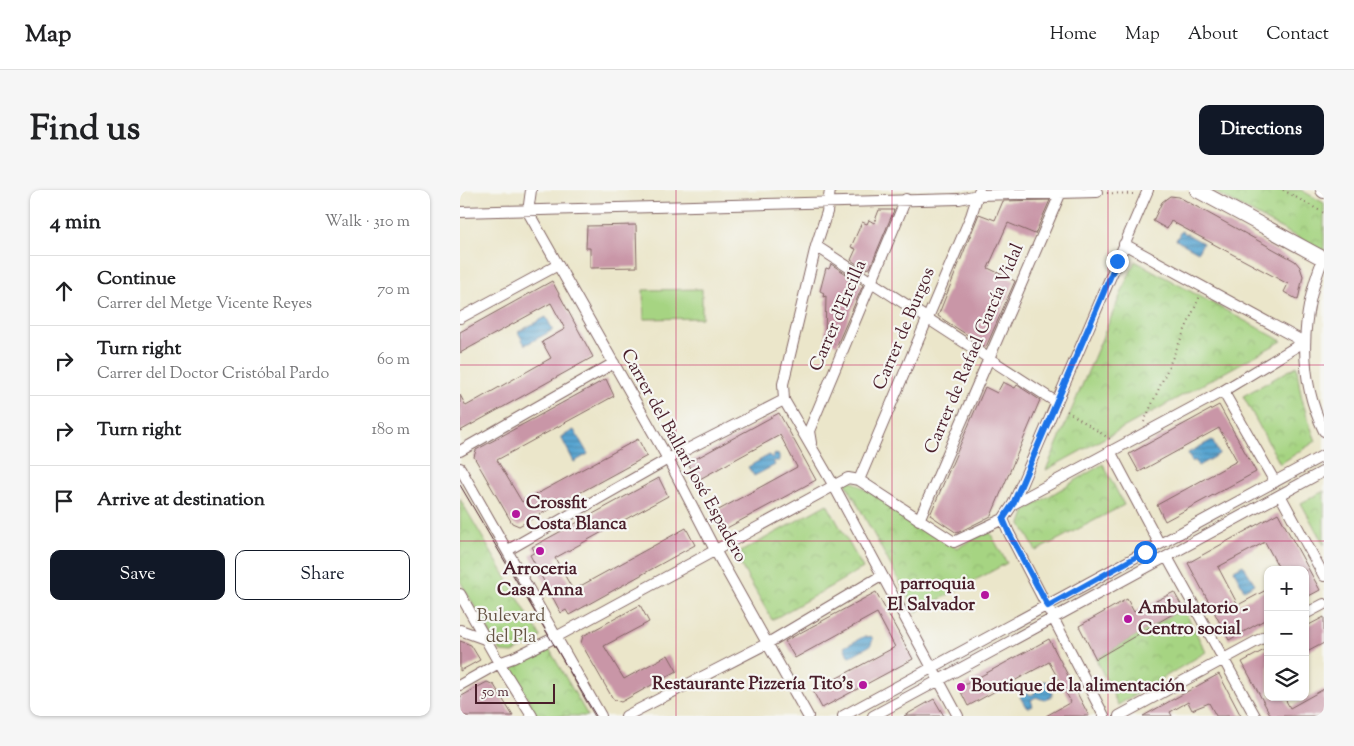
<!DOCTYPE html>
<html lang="en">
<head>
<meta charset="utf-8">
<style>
  body { margin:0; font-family:"Sorts Mill Goudy",serif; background:#f6f6f6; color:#202124 }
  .controls { position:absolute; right:15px; bottom:15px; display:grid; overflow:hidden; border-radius:10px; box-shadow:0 1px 4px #0004 }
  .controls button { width:45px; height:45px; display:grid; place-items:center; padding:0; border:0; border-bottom:1px solid #e0e0e0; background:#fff; color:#202124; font:25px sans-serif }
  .scale { position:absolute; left:15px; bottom:12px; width:80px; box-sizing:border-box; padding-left:5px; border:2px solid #4a1f2b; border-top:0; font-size:14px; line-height:18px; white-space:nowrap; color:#4a1f2b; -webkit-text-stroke:4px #f6f6f2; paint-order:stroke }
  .stop { position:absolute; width:15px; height:15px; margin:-11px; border:4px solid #1a73e8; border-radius:50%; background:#fff }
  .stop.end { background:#1a73e8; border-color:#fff; box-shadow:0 1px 5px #0008 }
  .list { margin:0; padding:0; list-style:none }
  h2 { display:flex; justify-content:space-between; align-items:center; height:65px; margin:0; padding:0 20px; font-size:21px }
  h2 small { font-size:16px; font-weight:400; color:#757577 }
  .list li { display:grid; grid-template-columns:32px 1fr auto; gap:15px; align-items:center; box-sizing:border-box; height:70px; padding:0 20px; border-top:1px solid #e0e0e0 }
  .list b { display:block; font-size:19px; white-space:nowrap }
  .list p { margin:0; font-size:16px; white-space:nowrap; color:#757577 }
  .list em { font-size:16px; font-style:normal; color:#757577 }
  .actions { display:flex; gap:10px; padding:15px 20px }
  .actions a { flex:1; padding:11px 0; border:1px solid #111827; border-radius:10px; text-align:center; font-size:18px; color:#111827 }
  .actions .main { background:#111827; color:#fff }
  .icon { flex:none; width:28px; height:28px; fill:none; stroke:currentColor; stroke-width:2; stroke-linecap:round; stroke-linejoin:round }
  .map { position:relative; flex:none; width:864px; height:526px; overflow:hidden; border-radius:10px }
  header { display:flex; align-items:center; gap:30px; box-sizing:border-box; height:70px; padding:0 25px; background:#fff; border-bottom:1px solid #e0e0e0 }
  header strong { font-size:24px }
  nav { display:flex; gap:28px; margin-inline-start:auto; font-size:18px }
  .intro { display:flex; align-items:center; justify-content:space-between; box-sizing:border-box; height:120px; padding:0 30px }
  h1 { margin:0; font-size:35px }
  .button { padding:12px 22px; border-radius:10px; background:#111827; color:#fff; font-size:18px; font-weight:700 }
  main { display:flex; gap:30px; padding:0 30px }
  aside { flex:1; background:#fff; border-radius:10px; box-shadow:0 1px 4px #0004 }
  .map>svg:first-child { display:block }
</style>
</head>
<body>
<header>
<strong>Map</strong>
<nav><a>Home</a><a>Map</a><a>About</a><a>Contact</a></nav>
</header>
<div class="intro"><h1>Find us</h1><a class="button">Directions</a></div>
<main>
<aside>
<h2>4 min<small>Walk · 310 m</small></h2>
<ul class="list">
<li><svg class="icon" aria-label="ahead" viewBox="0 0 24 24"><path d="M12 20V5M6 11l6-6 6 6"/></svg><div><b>Continue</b><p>Carrer del Metge Vicente Reyes</p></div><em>70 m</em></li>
<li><svg class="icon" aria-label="right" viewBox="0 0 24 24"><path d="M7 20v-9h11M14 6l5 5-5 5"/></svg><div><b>Turn right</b><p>Carrer del Doctor Cristóbal Pardo</p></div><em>60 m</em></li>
<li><svg class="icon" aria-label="right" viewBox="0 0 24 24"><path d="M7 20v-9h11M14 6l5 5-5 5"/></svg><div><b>Turn right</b></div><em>180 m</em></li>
<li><svg class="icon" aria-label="arrive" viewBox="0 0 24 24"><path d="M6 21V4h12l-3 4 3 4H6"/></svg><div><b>Arrive at destination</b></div></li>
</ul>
<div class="actions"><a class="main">Save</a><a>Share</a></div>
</aside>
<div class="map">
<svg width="864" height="526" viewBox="0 0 864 526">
  <defs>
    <pattern id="park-crowns" width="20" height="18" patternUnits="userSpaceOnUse" patternTransform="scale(1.25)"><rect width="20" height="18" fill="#a6d482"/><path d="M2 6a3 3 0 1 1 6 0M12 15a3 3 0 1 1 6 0" fill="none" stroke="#90b670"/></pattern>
    <pattern id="water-rules" width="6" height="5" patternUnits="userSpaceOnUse" patternTransform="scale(1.25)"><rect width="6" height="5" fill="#58a5d1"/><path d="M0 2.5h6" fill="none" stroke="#4b86aa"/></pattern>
  </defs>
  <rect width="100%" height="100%" fill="#f6f6f2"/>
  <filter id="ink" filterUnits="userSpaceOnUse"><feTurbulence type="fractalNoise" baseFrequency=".02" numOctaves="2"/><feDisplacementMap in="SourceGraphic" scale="10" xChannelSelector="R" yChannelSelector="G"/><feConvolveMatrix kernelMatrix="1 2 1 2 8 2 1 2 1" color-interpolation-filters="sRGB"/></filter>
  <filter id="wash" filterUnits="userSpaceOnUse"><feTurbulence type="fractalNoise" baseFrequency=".0096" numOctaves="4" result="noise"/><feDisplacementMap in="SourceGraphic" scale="20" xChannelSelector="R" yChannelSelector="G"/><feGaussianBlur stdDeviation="1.12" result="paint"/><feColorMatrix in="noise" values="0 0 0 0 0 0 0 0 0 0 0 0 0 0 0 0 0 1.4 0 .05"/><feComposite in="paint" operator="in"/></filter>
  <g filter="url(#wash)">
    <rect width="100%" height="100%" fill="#ebe6ca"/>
    <path fill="url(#park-crowns)" stroke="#787a56" d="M751 0H841L864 13V62Z
      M675 71 822 151 586 280Z
      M837 176C839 203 846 226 856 251L820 274 783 206Z
      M643 274 664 315 576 361 561 334 566 320Z
      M381 284 497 358 529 341 547 373 456 422Z
      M864 301V355L841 313Z
      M0 309 81 447 53 463 41 462 0 391Z
      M367 314 403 378 312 430 275 365Z
      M723 418 746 462 658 515 636 469Z
      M88 457 128 526H77L52 481 57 475Z"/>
    <path fill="#a6d482" stroke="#787a56" d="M242 99V128L184 129 183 100Z"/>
    <path fill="url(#water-rules)" stroke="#51627e" d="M721 41 743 53 738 62 716 50Z
      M86 127 93 140 65 155 58 142Z
      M114 240 128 264 114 272 101 247Z
      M752 250 759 264 738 276 735 270 732 272 728 263Z
      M315 264 319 265V271H313L315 275 294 286 288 277 309 265 312 268Z
      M783 375 795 394 784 400 774 380Z
      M405 446 406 447 411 446 413 449 411 455 389 467 384 457Z
      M584 491 587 492 593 503 592 506 584 510 576 507 571 510 573 516 569 518 566 517 560 507 564 502 571 505 574 504 575 497Z"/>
    <g id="blocks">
      <path fill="#c996a7" d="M710 6 719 7 835 71 840 77 843 86 838 110 824 102 828 94 759 57 711 31 707 39 693 31 702 12Z
        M590 10 575 44 548 33 528 78 555 91 526 157 478 126 519 24 535 30 543 11Z
        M419 20H434L410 78 404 79 391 70 396 59 391 57 402 32 407 34 409 30 414 33Z
        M176 35 177 77 130 78V58H126L127 36Z
        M371 74 403 95 377 155 365 150 366 106 363 107 364 103 360 101 366 78 369 79Z
        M92 91 133 167 0 241V205L6 216 91 168 82 152 105 139 91 113 0 163V142Z
        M146 189 154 206 37 270 62 312 178 249 187 266 59 336 52 333 14 267 16 260Z
        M543 192 555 198 557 195 580 210 531 326 497 343 470 325 525 197 537 203Z
        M759 215 796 282 705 331 697 315 777 271 759 238 679 282 669 264Z
        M319 223 356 290 265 339 255 322 337 277 320 245 238 290 228 273Z
        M199 288 208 306 95 368 113 400 226 338 235 355 109 425 106 420 101 423 70 365 75 362 72 357Z
        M818 323 860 400 845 408V380H820L805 352 758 377 778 415 808 399V428L769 450 728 373Z
        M416 402 453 469 362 518 353 501 435 457 417 423 335 468 325 451Z
        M714 402 723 418 636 469 619 436 667 409 674 422Z
        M180 415 189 432 144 456 164 489 208 465 217 481 161 512 153 509 121 453 123 446Z
        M864 427V453L845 463V437Z
        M589 449 629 526H586L611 512 589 472 508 516 499 498Z
        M0 451 11 455 20 470 0 481Z
        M808 458V507H824L830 518 864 499V526H811L782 472Z
        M759 484 781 526H756L749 513 732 520 728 512 710 522 712 526H683Z
        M27 492 34 495 53 526H0V507Z
        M474 509 484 526H444Z"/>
    </g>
  </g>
  <g filter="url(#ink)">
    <use href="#blocks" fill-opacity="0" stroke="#826563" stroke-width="1"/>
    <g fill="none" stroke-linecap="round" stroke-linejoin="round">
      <defs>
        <path id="minor" d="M71 0 68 22 208 269 255 360 348 526
          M370 0 367 22 356 56 323 194 324 210 374 296 498 526
          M0 22 499 9 518 5 637 2
          M356 56 596 212
          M863 69C841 123 837 187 864 241
          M0 128 98 75
          M763 201 815 292
          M351 253 349 241 446 9
          M0 261 154 173
          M650 261 699 353
          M0 278 141 526
          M399 290 511 26 519 1
          M820 305 864 386
          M553 314 763 201 844 152 664 54
          M543 329 553 314 688 0
          M543 329 549 343 644 526
          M459 330 601 2
          M48 360 208 269 324 210
          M707 367 795 526
          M0 404 39 473 72 526
          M845 424 864 414
          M0 440 25 449
          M0 495 39 473 53 468 96 447 388 288 399 290 494 352 543 329
          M166 526 308 453 421 386
          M383 526 864 265
          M413 526 864 281
          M659 526 808 445"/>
        <path id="major" d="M737 0 864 69
          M863 0 864 1"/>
      </defs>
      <use href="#minor" stroke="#826563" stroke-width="12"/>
      <use href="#major" stroke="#826563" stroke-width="16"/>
      <path stroke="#826563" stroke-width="2" stroke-dasharray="1 4" stroke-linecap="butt" d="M823 0 864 23
        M647 3 675 4
        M607 221 650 249
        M684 232 740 106"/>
      <use href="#minor" stroke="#fff" stroke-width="10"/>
      <use href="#major" stroke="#fff" stroke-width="14"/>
      <path stroke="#4a1f2b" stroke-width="1" d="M0 295 136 526"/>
    </g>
  </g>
  <g fill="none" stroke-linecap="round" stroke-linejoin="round" filter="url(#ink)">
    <path stroke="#1a73e8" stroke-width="6" d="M657 71 553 314 543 329 549 343 588 416 685 362"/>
  </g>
  <path fill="none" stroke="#c2185b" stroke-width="1" stroke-opacity="0.55" d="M216 0V526M432 0V526M648 0V526M0 175H864M0 351H864"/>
  <g fill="#b5179e" stroke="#f6f6f2" stroke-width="2">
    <circle cx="56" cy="324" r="5"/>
    <circle cx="80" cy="361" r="5"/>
    <circle cx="525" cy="405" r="5"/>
    <circle cx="668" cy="429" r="5"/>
    <circle cx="403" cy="495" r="5"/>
    <circle cx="501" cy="497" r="5"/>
  </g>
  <g text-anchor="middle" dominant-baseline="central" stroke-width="4.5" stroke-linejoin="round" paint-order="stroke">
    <g font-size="18" fill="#4a1f2b" stroke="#f6f6f2">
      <text transform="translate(379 126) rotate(-67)">Carrer d'Ercilla</text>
      <text transform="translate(445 139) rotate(-67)">Carrer de Burgos</text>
      <text transform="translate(515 159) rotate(-67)">Carrer de Rafael García Vidal</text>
      <text transform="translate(223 266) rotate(61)">Carrer del Ballarí José Espadero</text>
    </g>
    <g font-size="18" font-weight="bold" fill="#4a1f2b" stroke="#f6f6f2" text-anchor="start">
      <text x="66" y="314">Crossfit<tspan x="66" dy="21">Costa Blanca</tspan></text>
      <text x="80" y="380" text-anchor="middle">Arroceria<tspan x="80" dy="21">Casa Anna</tspan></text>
      <text x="515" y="395" text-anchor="end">parroquia<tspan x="515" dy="21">El Salvador</tspan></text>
      <text x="678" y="419">Ambulatorio -<tspan x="678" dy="21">Centro social</tspan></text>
      <text x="393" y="495" text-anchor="end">Restaurante Pizzería Tito's</text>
      <text x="511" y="497">Boutique de la alimentación</text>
    </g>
    <g font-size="18" fill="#665545" stroke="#f6f6f2">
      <text x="51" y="427">Bulevard<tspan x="51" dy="21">del Pla</tspan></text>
    </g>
  </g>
</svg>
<div class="controls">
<button>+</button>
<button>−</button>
<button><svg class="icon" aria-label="layers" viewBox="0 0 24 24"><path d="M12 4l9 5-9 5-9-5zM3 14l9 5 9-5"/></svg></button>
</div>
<div class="scale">50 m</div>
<div class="stop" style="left:685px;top:362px"></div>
<div class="stop end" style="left:657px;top:71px"></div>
</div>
</main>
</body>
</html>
